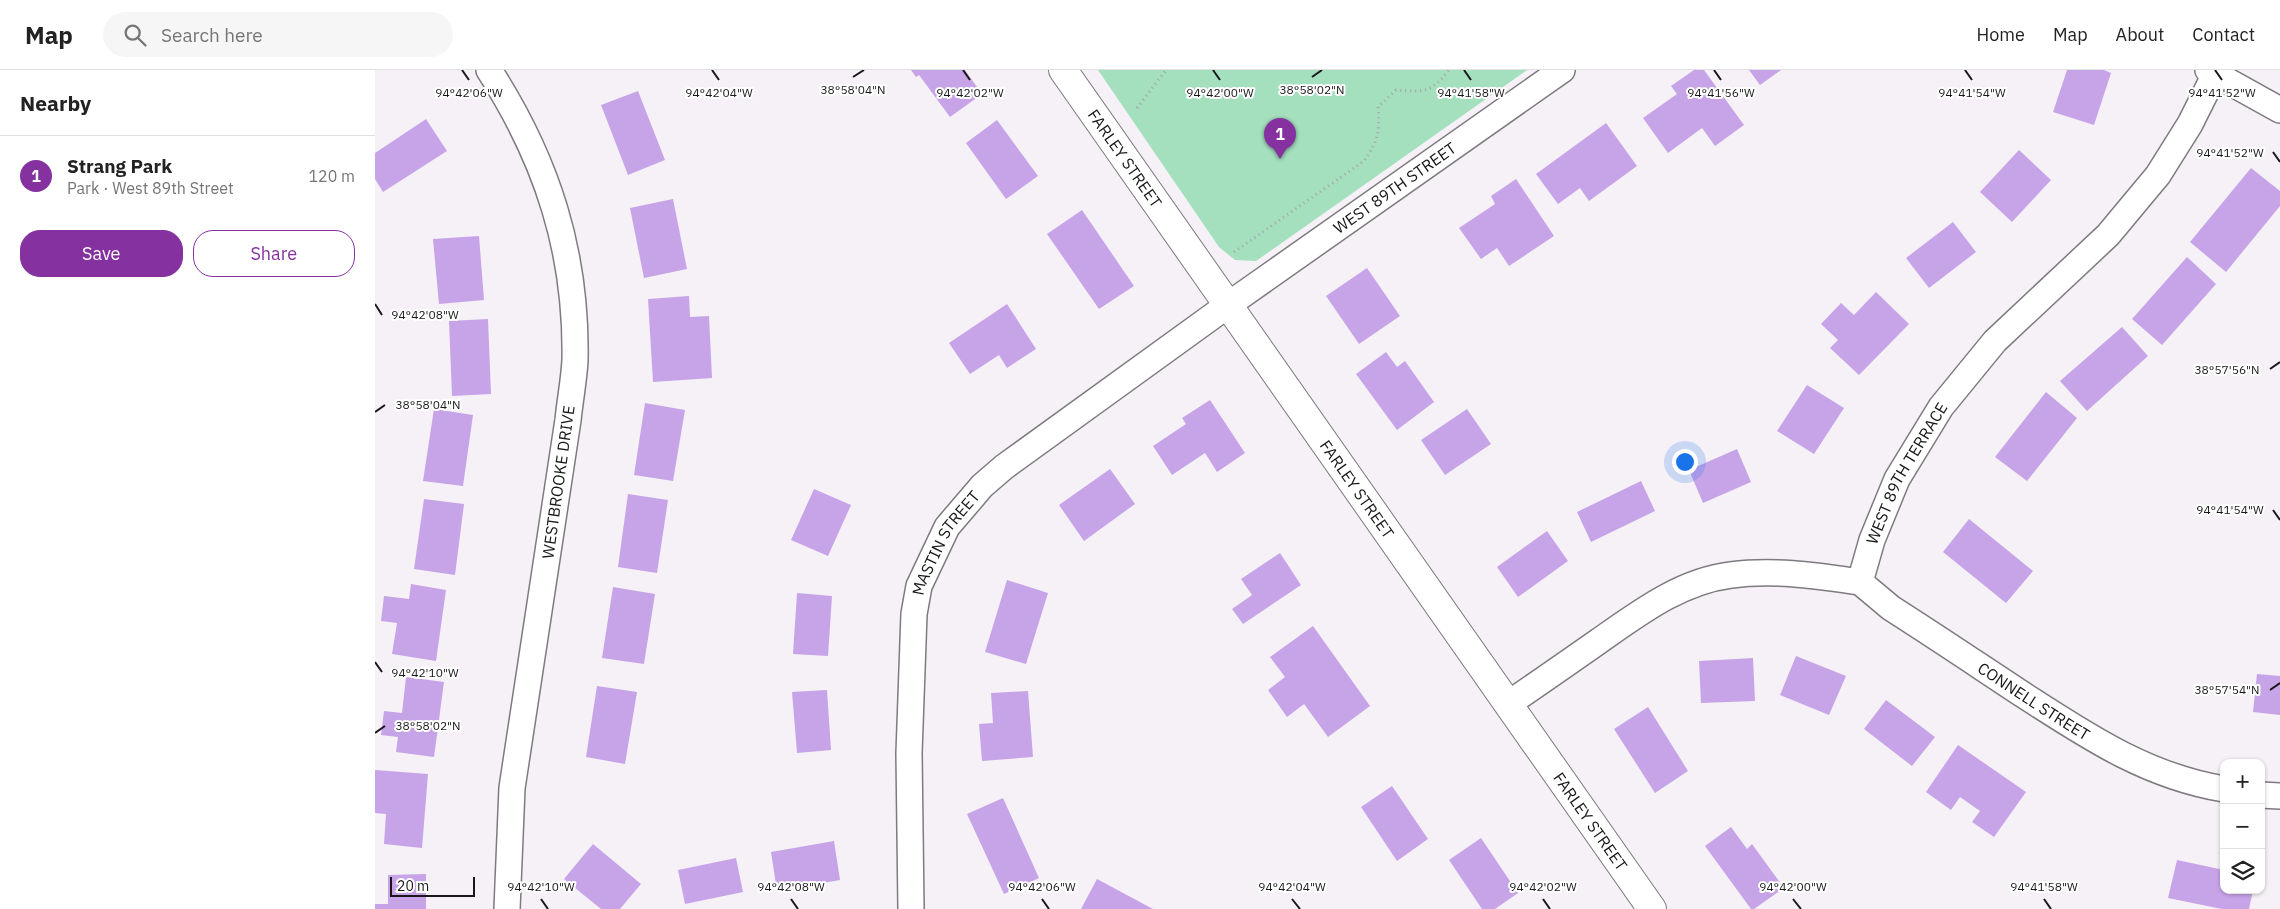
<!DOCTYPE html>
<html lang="en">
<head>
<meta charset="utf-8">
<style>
  body { margin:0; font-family:"IBM Plex Sans",sans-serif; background:#f6f6f6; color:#222 }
  .controls { position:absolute; right:15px; bottom:15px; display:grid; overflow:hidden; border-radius:10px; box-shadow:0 1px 4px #0004 }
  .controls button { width:45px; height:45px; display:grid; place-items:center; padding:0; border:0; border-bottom:1px solid #e0e0e0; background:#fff; color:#222; font:25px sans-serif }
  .scale { position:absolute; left:15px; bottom:12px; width:85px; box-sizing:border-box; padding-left:5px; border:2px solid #181719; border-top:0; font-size:14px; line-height:18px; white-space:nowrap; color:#181719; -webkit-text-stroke:4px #fff; paint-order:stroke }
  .you { position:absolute; left:1309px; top:391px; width:18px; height:18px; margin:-12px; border:4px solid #fff; border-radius:50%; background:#1a73e8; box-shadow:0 0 0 8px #1a73e833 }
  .badge { display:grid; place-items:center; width:32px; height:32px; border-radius:50%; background:#8531a0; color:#fff; font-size:16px; font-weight:700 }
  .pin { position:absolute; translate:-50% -41px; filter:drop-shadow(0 1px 2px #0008) }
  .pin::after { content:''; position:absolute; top:26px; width:18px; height:15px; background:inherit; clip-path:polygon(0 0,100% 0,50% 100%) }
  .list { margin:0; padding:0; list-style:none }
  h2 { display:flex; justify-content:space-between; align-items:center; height:65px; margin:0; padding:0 20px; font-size:21px }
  h2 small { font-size:16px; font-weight:400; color:#767676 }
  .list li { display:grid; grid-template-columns:32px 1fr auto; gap:15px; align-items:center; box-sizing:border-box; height:80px; padding:0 20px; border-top:1px solid #e0e0e0 }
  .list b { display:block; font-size:19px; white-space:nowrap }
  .list p { margin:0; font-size:16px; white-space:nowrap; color:#767676 }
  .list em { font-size:16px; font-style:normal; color:#767676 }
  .actions { display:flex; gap:10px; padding:15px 20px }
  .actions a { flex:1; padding:11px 0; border:1px solid #8531a0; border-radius:20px; text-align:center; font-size:18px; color:#8531a0 }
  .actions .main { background:#8531a0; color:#fff }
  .icon { flex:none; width:28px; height:28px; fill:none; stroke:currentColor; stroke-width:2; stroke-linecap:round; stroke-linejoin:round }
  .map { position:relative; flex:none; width:1905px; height:839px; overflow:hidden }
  header { display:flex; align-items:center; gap:30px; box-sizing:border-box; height:70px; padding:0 25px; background:#fff; border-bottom:1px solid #e0e0e0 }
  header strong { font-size:24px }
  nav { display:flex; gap:28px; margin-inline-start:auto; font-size:18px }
  .search { width:350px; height:45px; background:#f6f6f6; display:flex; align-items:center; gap:12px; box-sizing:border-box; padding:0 18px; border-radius:28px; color:#767676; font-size:19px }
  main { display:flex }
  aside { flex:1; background:#fff }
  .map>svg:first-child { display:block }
</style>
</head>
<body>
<header>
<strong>Map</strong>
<div class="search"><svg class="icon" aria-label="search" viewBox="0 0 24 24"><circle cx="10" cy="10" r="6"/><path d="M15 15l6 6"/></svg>Search here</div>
<nav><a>Home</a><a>Map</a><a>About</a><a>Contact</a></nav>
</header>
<main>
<aside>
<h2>Nearby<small></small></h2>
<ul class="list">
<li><span class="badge">1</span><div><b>Strang Park</b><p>Park · West 89th Street</p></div><em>120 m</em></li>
</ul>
<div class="actions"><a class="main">Save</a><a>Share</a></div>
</aside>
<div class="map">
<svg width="1905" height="839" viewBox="0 0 1905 839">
  <rect width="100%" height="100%" fill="#f5f1f7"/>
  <path fill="#a4e0be" d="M723 0H1152L881 191 860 190 844 177Z"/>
  <path fill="#c7a4e8" d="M536 0H590L607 24 575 47 544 5 541 7Z
    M1319 0H1329L1369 55 1340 76 1327 58 1293 83 1268 48 1302 24 1296 16Z
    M1374 0H1406L1385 15Z
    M1692 0H1729L1736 3 1719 55 1678 42Z
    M263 21 290 90 253 105 226 35Z
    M51 49 72 81 8 122 0 109V83Z
    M622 50 663 106 631 129 591 73Z
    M1231 53 1262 96 1214 131 1205 118 1183 134 1161 104Z
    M1644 80 1676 110 1637 152 1605 122Z
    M1876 98 1905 121V136L1851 202 1815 172Z
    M1141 109 1179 166 1134 196 1122 178 1106 189 1084 158 1120 134 1116 126Z
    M298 129 312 199 269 208 255 138Z
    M707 140 759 216 724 239 672 164Z
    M1578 152 1601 182 1554 218 1531 188Z
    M104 166 109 230 64 234 58 169Z
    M1812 187 1841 214 1787 275 1757 249Z
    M992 198 1025 246 984 274 951 226Z
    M1501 222 1534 254 1484 305 1455 278 1463 270 1446 254 1466 233 1479 245Z
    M314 226 315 247 334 246 337 308 278 312 273 229Z
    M632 234 661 279 632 298 624 285 595 304 574 273Z
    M113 249 116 324 77 326 74 251Z
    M1747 257 1773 286 1712 341 1685 311Z
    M1011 282 1022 297 1030 291 1059 332 1022 360 981 304Z
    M1432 315 1469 338 1439 384 1402 361Z
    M1671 322 1702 348 1652 411 1620 387Z
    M835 330 870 383 842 402 830 383 797 405 778 376 811 354 807 348Z
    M270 333 310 340 298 411 259 405Z
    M59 339 98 345 88 416 48 411Z
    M1092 339 1116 374 1070 405 1046 370Z
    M1362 379 1376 412 1328 433 1314 400Z
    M735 399 760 434 709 471 684 435Z
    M1266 411 1280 441 1216 472 1202 442Z
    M439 419 476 435 453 486 416 470Z
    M253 424 293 430 282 503 243 497Z
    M49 429 89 434 80 505 39 499Z
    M1594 449 1658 501 1631 533 1568 482Z
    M1172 461 1193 491 1143 527 1122 497Z
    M905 483 926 515 868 554 857 539 877 525 866 509Z
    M632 510 673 523 651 594 610 582Z
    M36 514 71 520 61 591 17 584 22 553 6 551 9 526 34 529Z
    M238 517 280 524 269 594 227 588Z
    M422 523 457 526 453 586 418 584Z
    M938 556 995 636 953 667 929 634 912 647 893 620 910 607 895 587Z
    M1421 586 1471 606 1454 645 1405 625Z
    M1378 588 1380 631 1326 633 1324 591Z
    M1882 604 1905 606V645L1878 642Z
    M31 607 69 612 59 687 21 682 23 667 6 665 9 641 27 643Z
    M222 616 262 622 250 694 211 687Z
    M452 620 456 680 422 683 417 622Z
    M653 621 658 687 607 691 604 654 618 653 616 623Z
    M1511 630 1560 667 1537 696 1489 659Z
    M1273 637 1313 701 1280 723 1239 659Z
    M1583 675 1651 722 1619 767 1597 752 1605 741 1585 727 1576 740 1551 722Z
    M0 700 53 704 47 778 9 774 11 744 0 743Z
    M1017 716 1053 769 1022 791 986 737Z
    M628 728 664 808 629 824 592 744Z
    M1356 757 1372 779 1377 774 1409 818 1379 839H1376L1330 776Z
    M1106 768 1143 823 1120 839H1107L1074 790Z
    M459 771 465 810 402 821 396 782Z
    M218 774 266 814 245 839H226L189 809Z
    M361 788 368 822 310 834 303 800Z
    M1802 790 1849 800V820H1878L1874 839H1847L1793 828Z
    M51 804V839H0V834H13V805Z
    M722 809 778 839H706Z"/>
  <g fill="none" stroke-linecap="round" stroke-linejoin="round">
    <defs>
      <g id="minor">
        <path d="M114 0C172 90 202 182 200 290 199 310 195 330 193 350L137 718 132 839"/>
        <path d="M1833 0 1905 40"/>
        <path id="s1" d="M1485 512 1497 470 1522 409 1566 337 1620 271 1733 165 1783 105 1815 54 1840 4"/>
        <path id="s2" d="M1485 512 1516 538C1560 566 1603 595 1647 624 1712 666 1771 706 1849 719"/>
        <path d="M1133 634C1164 613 1194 592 1224 571 1264 543 1306 511 1356 505 1399 499 1443 506 1485 512"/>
        <path d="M1886 725 1905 726"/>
        <path id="s3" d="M536 839 534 683 539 544 544 516 572 457 607 416 629 397 853 235 1187 0"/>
      </g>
      <g id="tertiary">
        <path id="s4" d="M688 0 1277 839"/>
      </g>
    </defs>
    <use href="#minor" stroke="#7e7a7f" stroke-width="28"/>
    <use href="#tertiary" stroke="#7e7a7f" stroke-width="30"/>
    <path stroke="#a6a3a7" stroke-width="3" stroke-dasharray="1 4" stroke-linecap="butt" d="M762 38 791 0
      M859 182 989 91C1003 71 1005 62 1003 37L1021 20C1049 22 1056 23 1074 0"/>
    <use href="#minor" stroke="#fff" stroke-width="25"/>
    <use href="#tertiary" stroke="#fff" stroke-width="28"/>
  </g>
  <path fill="none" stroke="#181719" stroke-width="2" d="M87 0 94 10M337 0 344 10M588 0 595 10M838 0 845 10M1089 0 1096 10M1339 0 1346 10M1590 0 1597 10M1840 0 1847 10M478 7 489 0M937 7 947 0M1898 82 1905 92M0 234 7 245M1895 299 1905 292M0 342 10 335M1898 440 1905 450M0 592 7 602M1895 620 1905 613M0 663 10 656M166 829 173 839M416 829 423 839M667 829 674 839M917 829 925 839M1168 829 1175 839M1418 829 1426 839M1669 829 1676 839"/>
  <g text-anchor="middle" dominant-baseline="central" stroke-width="4" stroke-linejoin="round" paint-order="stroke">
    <g font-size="16" fill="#181719" stroke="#fff">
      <text stroke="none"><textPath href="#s4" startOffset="108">FARLEY STREET</textPath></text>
      <text stroke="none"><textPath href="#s3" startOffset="952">WEST 89TH STREET</textPath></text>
      <text stroke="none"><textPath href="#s1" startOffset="119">WEST 89TH TERRACE</textPath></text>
      <text transform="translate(183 412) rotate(-82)">WESTBROOKE DRIVE</text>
      <text stroke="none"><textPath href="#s4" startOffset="512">FARLEY STREET</textPath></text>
      <text stroke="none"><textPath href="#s3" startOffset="374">MASTIN STREET</textPath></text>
      <text stroke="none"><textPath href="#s2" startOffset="211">CONNELL STREET</textPath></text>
      <text stroke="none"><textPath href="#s4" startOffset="918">FARLEY STREET</textPath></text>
    </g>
  </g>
  <g font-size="12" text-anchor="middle" fill="#181719" stroke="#fff" stroke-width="4" stroke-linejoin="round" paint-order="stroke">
    <text x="478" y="24">38°58'04"N</text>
    <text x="937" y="24">38°58'02"N</text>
    <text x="94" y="27">94°42'06"W</text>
    <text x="344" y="27">94°42'04"W</text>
    <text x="595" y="27">94°42'02"W</text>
    <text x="845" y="27">94°42'00"W</text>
    <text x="1096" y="27">94°41'58"W</text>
    <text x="1346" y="27">94°41'56"W</text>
    <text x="1597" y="27">94°41'54"W</text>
    <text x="1847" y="27">94°41'52"W</text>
    <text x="1855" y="87">94°41'52"W</text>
    <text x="50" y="249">94°42'08"W</text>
    <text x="1852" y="304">38°57'56"N</text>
    <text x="53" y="339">38°58'04"N</text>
    <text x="1855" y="444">94°41'54"W</text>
    <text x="50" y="607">94°42'10"W</text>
    <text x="1852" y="624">38°57'54"N</text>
    <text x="53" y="660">38°58'02"N</text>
    <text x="166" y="821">94°42'10"W</text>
    <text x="416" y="821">94°42'08"W</text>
    <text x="667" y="821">94°42'06"W</text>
    <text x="917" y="821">94°42'04"W</text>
    <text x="1168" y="821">94°42'02"W</text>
    <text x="1418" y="821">94°42'00"W</text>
    <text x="1669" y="821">94°41'58"W</text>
  </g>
</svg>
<div class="controls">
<button>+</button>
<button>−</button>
<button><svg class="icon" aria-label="layers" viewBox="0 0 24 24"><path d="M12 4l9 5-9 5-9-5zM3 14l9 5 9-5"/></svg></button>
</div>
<div class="scale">20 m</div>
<div class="you"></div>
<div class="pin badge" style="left:905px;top:89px">1</div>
</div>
</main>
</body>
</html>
